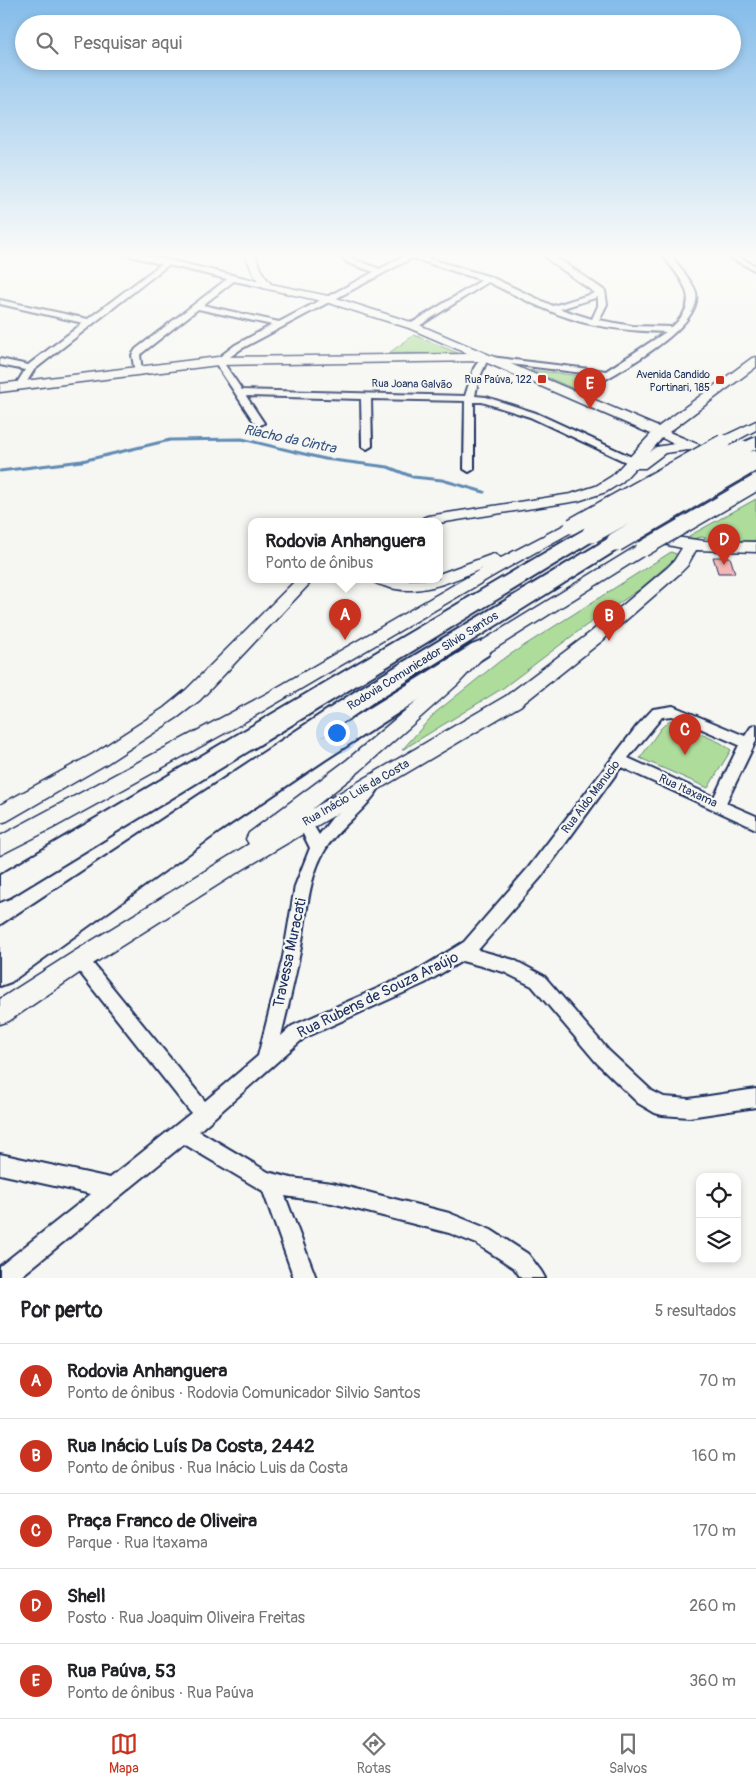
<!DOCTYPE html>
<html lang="pt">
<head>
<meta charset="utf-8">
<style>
  body { margin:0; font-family:Pangolin,sans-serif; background:#f6f6f6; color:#202124 }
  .controls { position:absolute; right:15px; bottom:15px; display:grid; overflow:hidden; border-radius:10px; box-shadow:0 2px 8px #0003 }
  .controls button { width:45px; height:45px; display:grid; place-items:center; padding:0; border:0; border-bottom:1px solid #e0e0e0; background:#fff; color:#202124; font:25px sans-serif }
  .you { position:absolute; left:336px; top:732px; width:18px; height:18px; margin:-12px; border:4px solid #fff; border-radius:50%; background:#1a73e8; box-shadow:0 0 0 8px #1a73e833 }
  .badge { display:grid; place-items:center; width:32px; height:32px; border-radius:50%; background:#c8321e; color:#fff; font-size:16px; font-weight:700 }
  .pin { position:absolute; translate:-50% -41px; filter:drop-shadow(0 1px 2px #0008) }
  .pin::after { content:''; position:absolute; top:26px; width:18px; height:15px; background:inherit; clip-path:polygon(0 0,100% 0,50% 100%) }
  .popup { position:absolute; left:248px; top:518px; width:195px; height:65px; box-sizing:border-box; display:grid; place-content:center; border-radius:10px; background:#fff; filter:drop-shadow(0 1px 4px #0005); font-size:16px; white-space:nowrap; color:#757577 }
  .popup b { font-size:19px; color:#202124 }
  .popup::after { content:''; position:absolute; left:50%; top:100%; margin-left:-10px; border:10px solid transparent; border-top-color:#fff }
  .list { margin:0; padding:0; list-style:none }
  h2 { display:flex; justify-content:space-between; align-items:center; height:65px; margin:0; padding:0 20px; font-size:21px }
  h2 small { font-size:16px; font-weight:400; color:#757577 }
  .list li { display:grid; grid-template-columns:32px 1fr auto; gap:15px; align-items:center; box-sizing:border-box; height:75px; padding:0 20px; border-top:1px solid #e0e0e0 }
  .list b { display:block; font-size:19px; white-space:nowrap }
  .list p { margin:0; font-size:16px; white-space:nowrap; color:#757577 }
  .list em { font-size:16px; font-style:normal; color:#757577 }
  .icon { flex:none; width:28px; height:28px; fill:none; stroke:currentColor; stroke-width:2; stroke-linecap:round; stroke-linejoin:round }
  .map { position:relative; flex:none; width:756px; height:1278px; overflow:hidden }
  .search { position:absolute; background:#fff; box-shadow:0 2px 8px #0003; left:15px; right:15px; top:15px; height:55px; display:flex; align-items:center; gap:12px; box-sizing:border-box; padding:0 18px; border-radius:28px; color:#757577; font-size:19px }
  .sheet { height:440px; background:#fff }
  nav { display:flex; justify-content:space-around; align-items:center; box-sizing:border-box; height:70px; border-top:1px solid #e0e0e0; background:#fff; font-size:14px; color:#757577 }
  nav a { display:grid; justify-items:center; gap:2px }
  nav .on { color:#c8321e }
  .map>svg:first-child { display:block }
</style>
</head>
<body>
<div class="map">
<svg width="756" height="1278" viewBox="0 0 756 1278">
  <rect width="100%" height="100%" fill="#f6f6f2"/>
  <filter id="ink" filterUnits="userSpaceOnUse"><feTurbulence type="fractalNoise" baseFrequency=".02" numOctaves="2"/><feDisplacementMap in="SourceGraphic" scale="10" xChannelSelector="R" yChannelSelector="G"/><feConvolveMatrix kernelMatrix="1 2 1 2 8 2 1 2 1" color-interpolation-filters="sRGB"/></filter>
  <g filter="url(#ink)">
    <path fill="#aedc9b" stroke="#64867c" d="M414 335 460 354 389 353Z
      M530 370 589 377 572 388Z
      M756 499V541H717L702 537 693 539 689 536Z
      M671 552 679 555 640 589 584 627 503 688 402 750 435 713 500 661Z
      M670 720 721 743 731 750 708 788 640 758 661 728Z"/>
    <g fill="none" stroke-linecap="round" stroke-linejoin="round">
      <path stroke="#608bb4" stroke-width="3" d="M0 471 82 461 170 440 242 439 325 459 388 467 413 477 442 480 484 492"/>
    </g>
    <path fill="#f3b7b5" stroke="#1b2f5e" d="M713 557H730L735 573H718Z"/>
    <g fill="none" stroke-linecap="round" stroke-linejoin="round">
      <defs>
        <path id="street" d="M120 253H134L168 260 270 284 271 286 267 288 234 281 203 305 279 322 374 272 348 263 338 253H346L354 259 380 269 409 253H419L417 255 491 277 553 306 595 293 549 260 542 253H550L605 291 607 304 599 320 632 326 672 327C703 299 682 282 663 255L664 253H672L671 255C677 264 694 283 696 293 704 330 602 381 574 397L571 398 566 395 599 375 487 361 478 381 475 396 486 397 536 413 636 459V463H628L530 417 482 402H474V469L469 472 464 469 465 401 371 399 372 446 367 449 362 446 361 399 246 396 264 423 259 426 256 425 214 361 235 345 272 325 198 309 142 353 140 355 142 371 141 373H135L132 355 136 349 227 279 168 265 34 370 23 388H17L15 386 25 370 0 365V359L28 365 83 323 0 304V300L88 319 161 264ZM412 258 482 280 410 324V328H416L488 282C517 296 547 312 578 321 606 329 637 331 666 332L606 371 482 356 474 368 465 396 242 390 223 362 241 349ZM598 297V306L592 319 560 309Z
          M721 253H731L756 266V271Z
          M673 706 745 736 751 727 756 725V741L726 803 756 816V829L621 767 541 877 478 950 514 960 544 976 609 1051 652 1091 664 1097 689 1099 756 1089V1107L689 1117 662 1115 655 1113 638 1103 597 1063 532 986 504 972 462 961 425 983 304 1038 199 1131 268 1172 291 1178 332 1183 449 1213 491 1230 528 1254 541 1271 545 1278H521L514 1268 477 1244 449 1233 332 1203 285 1196 316 1278H294L263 1191 184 1144 19 1278H0V1266L91 1194 0 1174V1154L110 1178 191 1113 74 965 72 960 74 955 80 953 86 955 205 1101 258 1056 283 957 295 886 310 848 297 822 299 818 304 816 309 818 319 835 332 818 359 796 370 779 375 778 380 779 382 783C367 811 342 823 325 850 306 881 307 922 299 957 294 984 287 1010 281 1036L292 1026 413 973 464 942 529 867 637 726 653 709ZM672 716 739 745 714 797 628 758 662 717Z"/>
        <path id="secondary" d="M244 253H254L264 275 271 284 333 297 417 324 658 427 752 358 756 357V367L669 432 756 469V478L688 450 665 453 645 468H635L622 482 606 492 578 501 439 523V521H421L423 518 428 516 571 494 596 486 612 476 651 434 483 361 218 365 0 392V384L218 357 469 354 409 328 326 302 263 288 254 275ZM662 438 674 444 656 447 650 452Z
          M756 421V430L728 445H718L716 442 718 439Z
          M572 521 577 523 580 526 577 529 498 573 234 728 53 828 0 855V836L266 694 483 568C453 581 417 598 384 586 378 584 374 584 371 579L408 580 439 579V574L488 556 494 554 501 558Z
          M626 521 674 537 705 541 756 542V552L696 550 687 566 679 574 603 640 520 706 235 874 88 967 9 1021 0 1024V999L72 953 249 844 246 839 249 833 347 760 446 676 474 646 637 546H649L651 549 649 552 486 654 458 684 361 770 312 809 506 696 591 632 667 568 674 561 682 548 653 542 621 529 618 526 621 523Z
          M297 579H314L200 700 178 717 106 764 7 821 0 823V805L93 754 164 708 186 690Z"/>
        <path id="highway" d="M756 437V449L742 455 736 454 733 450 736 446Z
          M592 527 599 529 602 533 599 537 10 897 0 901V875L585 529Z
          M616 536 623 538 626 542 623 546 375 701 321 738 472 645 480 642 488 645 491 650 488 655 325 760 220 831 11 982 0 986V927L359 689 609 538Z"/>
      </defs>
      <use href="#street" stroke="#1b2f5e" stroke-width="4"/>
      <use href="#secondary" stroke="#1b2f5e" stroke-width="3"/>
      <use href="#highway" stroke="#1b2f5e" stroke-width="4"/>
      <use href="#street" fill="#f6f6f2" fill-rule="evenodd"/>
      <use href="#secondary" fill="#f6f6f2" fill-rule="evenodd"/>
      <use href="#highway" fill="#f6f6f2" fill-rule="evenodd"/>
      <defs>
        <path id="secondary-bridge" d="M572 526 723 442
          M643 549 756 483"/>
        <path id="highway-bridge" d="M592 533 742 450
          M616 542 756 460"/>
      </defs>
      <use href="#secondary-bridge" stroke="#1b2f5e" stroke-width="18" stroke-linecap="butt"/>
      <use href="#highway-bridge" stroke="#1b2f5e" stroke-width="22" stroke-linecap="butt"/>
      <use href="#secondary-bridge" stroke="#f6f6f2" stroke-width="15"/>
      <use href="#highway-bridge" stroke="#f6f6f2" stroke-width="19"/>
    </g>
  </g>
  <linearGradient id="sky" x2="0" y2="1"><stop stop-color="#84bcea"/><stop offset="0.59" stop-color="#fbfbf9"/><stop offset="1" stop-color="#fbfbf9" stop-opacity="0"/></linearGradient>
  <rect width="756" height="432" fill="url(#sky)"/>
  <g fill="#c8321e" stroke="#f6f6f2" stroke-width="2">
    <rect x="537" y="374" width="10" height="10" rx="2.5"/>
    <rect x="715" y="375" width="10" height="10" rx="2.5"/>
  </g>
  <g text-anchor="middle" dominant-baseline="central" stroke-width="4.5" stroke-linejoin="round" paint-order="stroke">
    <g font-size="11" fill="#1b2f5e" stroke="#f6f6f2" text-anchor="end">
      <text x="710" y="374">Avenida Candido<tspan x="710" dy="13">Portinari, 185</tspan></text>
      <text x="532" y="379">Rua Paúva, 122</text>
    </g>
    <g font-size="11" fill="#1b2f5e" stroke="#f6f6f2">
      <text transform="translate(412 384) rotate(1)">Rua Joana Galvão</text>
    </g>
    <g font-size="12" fill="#1b2f5e" stroke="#f6f6f2">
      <text transform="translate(423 661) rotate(-32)">Rodovia Comunicador Silvio Santos</text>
      <text transform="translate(688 791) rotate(25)">Rua Itaxama</text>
      <text transform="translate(356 793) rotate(-30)">Rua Inácio Luis da Costa</text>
      <text transform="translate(591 797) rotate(-53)">Rua Aldo Manucio</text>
    </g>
    <g font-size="14" font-style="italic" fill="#385582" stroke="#f6f6f2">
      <text transform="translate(290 439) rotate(12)">Riacho da Cintra</text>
    </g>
    <g font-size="15" fill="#1b2f5e" stroke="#f6f6f2">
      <text transform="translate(290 953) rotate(-78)">Travessa Muracati</text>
      <text transform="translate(378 995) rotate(-26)">Rua Rubens de Souza Araújo</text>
    </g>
  </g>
</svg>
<div class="controls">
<button><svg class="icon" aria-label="locate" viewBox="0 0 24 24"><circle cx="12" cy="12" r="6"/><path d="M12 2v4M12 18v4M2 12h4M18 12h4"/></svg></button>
<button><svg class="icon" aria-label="layers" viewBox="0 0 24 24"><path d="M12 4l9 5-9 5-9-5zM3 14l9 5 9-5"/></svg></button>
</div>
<div class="you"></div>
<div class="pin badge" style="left:345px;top:640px">A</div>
<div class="popup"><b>Rodovia Anhanguera</b>Ponto de ônibus</div>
<div class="pin badge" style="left:609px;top:641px">B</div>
<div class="pin badge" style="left:685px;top:755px">C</div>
<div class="pin badge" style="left:724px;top:565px">D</div>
<div class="pin badge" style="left:590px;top:409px">E</div>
<div class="search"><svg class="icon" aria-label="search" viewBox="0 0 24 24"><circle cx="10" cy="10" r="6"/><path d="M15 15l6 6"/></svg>Pesquisar aqui</div>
</div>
<section class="sheet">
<h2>Por perto<small>5 resultados</small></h2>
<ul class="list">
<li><span class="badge">A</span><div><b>Rodovia Anhanguera</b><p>Ponto de ônibus · Rodovia Comunicador Silvio Santos</p></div><em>70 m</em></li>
<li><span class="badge">B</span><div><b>Rua Inácio Luís Da Costa, 2442</b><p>Ponto de ônibus · Rua Inácio Luis da Costa</p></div><em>160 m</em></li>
<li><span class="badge">C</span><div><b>Praça Franco de Oliveira</b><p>Parque · Rua Itaxama</p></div><em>170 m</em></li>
<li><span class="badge">D</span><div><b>Shell</b><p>Posto · Rua Joaquim Oliveira Freitas</p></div><em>260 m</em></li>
<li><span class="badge">E</span><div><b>Rua Paúva, 53</b><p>Ponto de ônibus · Rua Paúva</p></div><em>360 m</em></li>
</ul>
</section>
<nav>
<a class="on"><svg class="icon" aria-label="map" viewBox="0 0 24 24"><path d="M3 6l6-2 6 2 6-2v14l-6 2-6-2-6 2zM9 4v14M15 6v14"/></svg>Mapa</a>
<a><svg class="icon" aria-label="directions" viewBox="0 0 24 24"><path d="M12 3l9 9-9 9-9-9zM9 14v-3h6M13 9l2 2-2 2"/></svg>Rotas</a>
<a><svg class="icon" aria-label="saved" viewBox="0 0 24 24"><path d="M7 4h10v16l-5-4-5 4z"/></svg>Salvos</a>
</nav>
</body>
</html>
